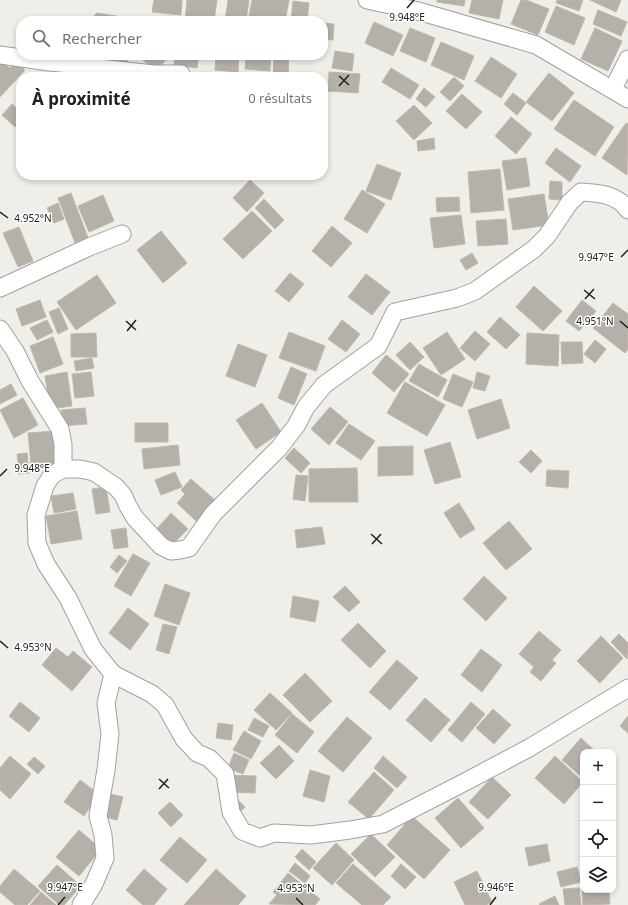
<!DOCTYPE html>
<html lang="fr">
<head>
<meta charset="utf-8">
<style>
  body { margin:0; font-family:"Noto Sans",sans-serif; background:#f6f6f6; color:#202124 }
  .controls { position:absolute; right:12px; bottom:12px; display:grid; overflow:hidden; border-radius:8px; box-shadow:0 2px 6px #0003 }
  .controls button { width:36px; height:36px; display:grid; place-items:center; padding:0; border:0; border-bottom:1px solid #e0e0e0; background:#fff; color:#202124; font:20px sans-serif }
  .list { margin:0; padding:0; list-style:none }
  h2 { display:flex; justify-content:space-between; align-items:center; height:52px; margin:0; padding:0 16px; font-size:17px }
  h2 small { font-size:13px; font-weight:400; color:#757577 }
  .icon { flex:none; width:22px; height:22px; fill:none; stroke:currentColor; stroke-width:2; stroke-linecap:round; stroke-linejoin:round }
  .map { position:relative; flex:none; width:628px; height:905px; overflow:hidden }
  .search { position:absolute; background:#fff; box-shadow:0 2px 6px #0003; left:16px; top:16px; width:312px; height:44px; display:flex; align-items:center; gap:10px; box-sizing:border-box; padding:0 14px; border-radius:16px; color:#757577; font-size:15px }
  .panel { position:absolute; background:#fff; box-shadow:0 2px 6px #0003; left:16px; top:72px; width:312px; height:108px; border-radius:16px }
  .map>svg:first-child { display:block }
</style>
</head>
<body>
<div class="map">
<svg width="628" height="905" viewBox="0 0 628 905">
  <rect width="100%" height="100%" fill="#f0eee8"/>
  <path fill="#b5b0aa" stroke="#c0b8ab" d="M154 0H182L181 15 152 12Z
    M187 0H217L214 21H185Z
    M228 0H249L246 21H225Z
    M252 0H289L285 21H248Z
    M437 0H465L464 6 437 2Z
    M472 0H503L499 19 469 13Z
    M521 0H526L549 9 538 35 511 24Z
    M557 0H583L579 11 556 3Z
    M590 0H621L616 12Z
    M293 1 309 3 307 21H291Z
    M556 6 585 18 574 45 545 32Z
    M598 10 627 22 621 36 593 24Z
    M97 13 134 19V21H89Z
    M168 16 182 18V21H167Z
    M374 22 403 35 393 56 365 43Z
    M323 23 334 24 333 40 323 39Z
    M410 28 435 38 426 62 400 51Z
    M595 28 622 41 608 71 581 59Z
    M441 42 474 56 464 80 431 65Z
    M335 51 354 54 352 71 332 68Z
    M85 55H129L127 62Z
    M140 55H169L157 71 139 57Z
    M175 55H199L197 68 174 65Z
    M216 55H239L238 72 215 70Z
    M246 55H271L270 71 245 69Z
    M274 55H289L288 77H273Z
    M491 57 517 74 501 98 475 81Z
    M0 58 10 68 16 62 25 70 0 97Z
    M391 68 419 85 410 99 382 82Z
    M329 72 360 74 358 93 328 91Z
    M549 73 574 93 552 121 526 102Z
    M454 77 464 86 450 101 440 92Z
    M21 86V97L16 93Z
    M424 88 435 97 426 107 416 99Z
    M513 93 526 103 517 115 504 104Z
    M462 94 482 112 466 129 446 111Z
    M574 100 614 127 595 156 554 129Z
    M12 104 21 112V120L15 127 2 115Z
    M414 105 432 123 414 140 396 121Z
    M511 117 532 134 516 154 495 136Z
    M626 123 628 124 627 175 602 158Z
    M434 138 435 149 418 151 417 141Z
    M556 148 581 166 570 182 545 163Z
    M526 158 530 186 507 190 502 161Z
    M377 164 401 173 391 200 366 191Z
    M500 169 504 210 471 213 468 172Z
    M250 180 264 193 247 212 233 198Z
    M550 181 562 182V200L549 199Z
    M362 190 385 204 367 233 344 219Z
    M71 193 88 238 75 243 58 198Z
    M544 194 549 225 513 230 508 199Z
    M103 195 114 221 89 232 78 206Z
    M459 197 460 211 437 212 436 198Z
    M264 199 284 220 275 229 255 208Z
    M58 203 64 219 54 223 47 208Z
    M252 211 272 231 243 259 223 239Z
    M461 215 465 244 434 248 430 218Z
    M506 219 508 244 478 246 476 221Z
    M332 226 352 243 331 267 312 251Z
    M19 227 33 261 18 267 3 233Z
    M161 231 187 263 163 283 137 250Z
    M472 253 478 263 466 270 460 260Z
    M290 273 304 284 289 302 275 291Z
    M366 274 390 292 372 315 348 297Z
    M97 275 116 303 76 330 57 302Z
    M534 286 562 311 543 331 516 307Z
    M40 300 46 317 22 326 16 309Z
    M582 300 596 311 579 331 566 321Z
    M613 303 628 314V349L625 353 593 328Z
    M59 308 68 329 58 334 49 312Z
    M500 317 520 335 506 349 487 332Z
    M47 320 53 332 37 340 30 328Z
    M342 320 360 334 346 352 328 339Z
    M475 331 490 344 475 361 460 348Z
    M289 332 325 346 316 371 279 358Z
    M447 332 465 359 441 375 423 348Z
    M96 333 97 357H71V334Z
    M527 333 559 335 558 366 526 364Z
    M53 337 63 364 40 373 30 346Z
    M595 340 606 349 595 363 584 354Z
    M410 342 424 357 410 370 396 355Z
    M561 342H582L583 363 562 364Z
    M238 344 267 355 255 387 226 376Z
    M386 355 409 374 394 392 372 373Z
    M92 358 94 368 76 371 74 361Z
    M419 364 447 380 438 397 409 381Z
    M291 367 307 374 294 405 278 398Z
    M67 372 72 406 50 409 45 376Z
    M91 372 94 396 75 398 72 374Z
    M477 372 490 376 485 391 473 388Z
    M453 374 473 382 462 407 443 399Z
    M405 382 445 405 427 436 387 413Z
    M11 384 17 395 0 404V390Z
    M23 398 38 425 14 438 0 410Z
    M501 399 510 428 477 439 468 410Z
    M262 403 281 432 256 449 236 420Z
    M330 407 348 422 329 445 311 429Z
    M85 408 87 424 62 426 61 410Z
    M135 423H168V442H135Z
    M349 424 375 441 361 460 336 443Z
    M56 431 58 463 31 465 28 433Z
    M450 442 461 477 435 484 424 450Z
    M178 445 180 465 144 469 142 449Z
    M413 446V475L378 476V447Z
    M294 448 310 463 301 473 285 458Z
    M531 450 542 461 531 473 519 462Z
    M27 453 29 473 19 474 17 454Z
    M357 468 358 502H309V469Z
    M547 470 569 471 568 488 546 486Z
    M175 472 182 487 161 495 155 480Z
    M296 475 308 476 305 501 293 499Z
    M191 479 216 501 197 522 177 503 185 494 181 490Z
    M106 487 110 512 96 514 92 489Z
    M73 493 76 509 54 513 51 496Z
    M459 503 475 529 460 538 444 513Z
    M77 511 82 539 51 544 46 516Z
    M171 513 188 529 171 546 155 531Z
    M509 521 532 549 506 570 483 543Z
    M322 527 325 544 297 548 295 530Z
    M126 528 128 547 114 549 111 530Z
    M133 554 150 563 131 596 114 586Z
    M119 555 127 561 117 573 110 567Z
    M484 576 507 598 486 621 463 599Z
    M165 584 190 593 179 625 154 616Z
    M345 586 360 602 349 612 333 597Z
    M293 596 319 601 315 622 290 617Z
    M128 608 149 624 130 650 109 633Z
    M358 623 386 651 370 668 341 640Z
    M163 624 177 627 169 654 156 650Z
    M539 631 561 650 552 660 556 663 541 681 530 672 534 667 519 654Z
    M619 634 628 643 627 659 611 642Z
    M601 636 623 658 600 683 577 661Z
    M56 648 68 657 73 651 92 667 72 691 42 665Z
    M481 649 502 665 482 692 461 675Z
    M397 660 418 678 390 710 369 692Z
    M305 673 332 701 310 722 283 695Z
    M270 693 292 713 276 730 254 710Z
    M425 698 450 720 431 742 406 720Z
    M20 702 40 718 29 732 9 716Z
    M471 702 485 714 462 742 448 730Z
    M493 709 511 725 494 744 476 728Z
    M292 714 314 732 297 753 275 735Z
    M628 716V733L620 726Z
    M347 717 372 738 343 772 318 751Z
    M254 718 269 726 263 737 248 730Z
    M218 723 233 725 231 740 216 738Z
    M244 731 261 741 251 759 233 750Z
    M581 738 596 752H583V778L562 760Z
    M279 745 294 761 276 779 260 763Z
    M234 753 249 760 243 774 228 768Z
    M10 756 31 774 10 799 0 790V768Z
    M383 756 407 777 397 788 374 768Z
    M555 756 583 782 564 804 535 778Z
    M34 757 45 766 38 774 27 764Z
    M310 770 330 776 324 802 303 796Z
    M374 772 394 790 369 819 348 802Z
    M225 775 256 776 255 793 224 792Z
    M492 777 511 795 488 819 469 802Z
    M80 780 99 794 84 816 64 802Z
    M106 793 123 797 117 820 100 816Z
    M234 796 245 807 234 818Z
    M458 798 484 828 461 848 435 818Z
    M170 802 183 815 171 827 158 813Z
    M412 816 450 850 424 879 387 845Z
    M79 830 101 849 79 876 56 857Z
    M371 834 395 857 375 877 351 854Z
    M180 837 207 860 187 883 160 860Z
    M336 843 354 860 332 885 313 868Z
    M547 844 550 861 529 866 525 848Z
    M302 849 316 862 309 870 295 857Z
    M295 863 310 876 305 883 289 871Z
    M353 864 391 897 383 905H362L336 883Z
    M401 864 416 877 405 889 391 876Z
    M57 865 81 886 64 905H59L38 886Z
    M577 867 581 882 561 887 557 872Z
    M14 869 40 891 27 905H15L0 892V886Z
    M144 869 167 889 154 905H143L126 890Z
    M216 869 246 896 238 905H184Z
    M477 871 492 902 486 905H465L454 882Z
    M288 873 320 899 315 905 269 904 277 895 273 892Z
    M581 874H583V890H609L610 904 583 905Z
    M579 888 581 905H565L563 889Z
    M41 892 56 905H30Z
    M555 896 559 905H540L539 904Z"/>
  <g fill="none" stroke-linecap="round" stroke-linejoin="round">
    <defs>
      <path id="street" d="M367 0 418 11 536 45 628 99
        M0 55 49 62 71 64 98 68 154 74H181
        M613 89 628 59
        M628 210C617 194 598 193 581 192L570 202 547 236 534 249 475 291 457 298 395 312 378 346 324 385 306 407 296 426 279 448 213 514 189 548 180 550 171 551 161 546 135 518 128 506 123 495 116 487 94 472 80 469H63L52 475 45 486 36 515 37 543 46 564 68 598 93 649 113 674 152 694 165 705 184 739 197 753 209 758 225 774 231 812 242 831 260 838 274 833 311 835 350 830 383 824 465 782 529 748 628 688
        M0 288 89 247 122 234
        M0 329 15 351 30 381 60 429 63 444V469
        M81 905 94 884 105 858 103 835 98 816 106 770 110 734 106 703 113 674"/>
    </defs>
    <use href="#street" stroke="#a1a1a1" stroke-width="19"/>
    <use href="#street" stroke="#fff" stroke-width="17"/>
  </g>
  <path fill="none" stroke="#202020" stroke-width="1.5" d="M407 8 414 0M339 76 349 85M339 86 349 75M0 212 8 218M621 257 628 250M584 290 595 299M585 299 594 289M126 321 136 330M620 321 628 328M127 331 136 320M0 476 7 469M371 534 382 544M372 544 381 534M0 641 8 648M159 779 169 788M159 789 168 779M296 898 303 905M58 905 65 897M490 905 496 897"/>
  <g font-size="10" text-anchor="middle" fill="#202020" stroke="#fff" stroke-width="3" stroke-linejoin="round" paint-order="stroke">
    <text x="407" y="21">9.948°E</text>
    <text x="33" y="222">4.952°N</text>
    <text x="596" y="261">9.947°E</text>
    <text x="595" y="325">4.951°N</text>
    <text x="32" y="472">9.948°E</text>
    <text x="33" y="651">4.953°N</text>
    <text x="65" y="891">9.947°E</text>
    <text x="496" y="891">9.946°E</text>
    <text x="296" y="892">4.953°N</text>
  </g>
</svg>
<div class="controls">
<button>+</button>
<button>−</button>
<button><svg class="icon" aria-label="locate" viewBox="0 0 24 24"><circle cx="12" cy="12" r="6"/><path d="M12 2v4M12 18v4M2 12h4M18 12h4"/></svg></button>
<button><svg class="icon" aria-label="layers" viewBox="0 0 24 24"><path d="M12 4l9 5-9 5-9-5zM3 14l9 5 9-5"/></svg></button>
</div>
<div class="search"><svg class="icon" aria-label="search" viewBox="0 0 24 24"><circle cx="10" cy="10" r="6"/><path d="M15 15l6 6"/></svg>Rechercher</div>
<section class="panel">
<h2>À proximité<small>0 résultats</small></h2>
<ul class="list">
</ul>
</section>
</div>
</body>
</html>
